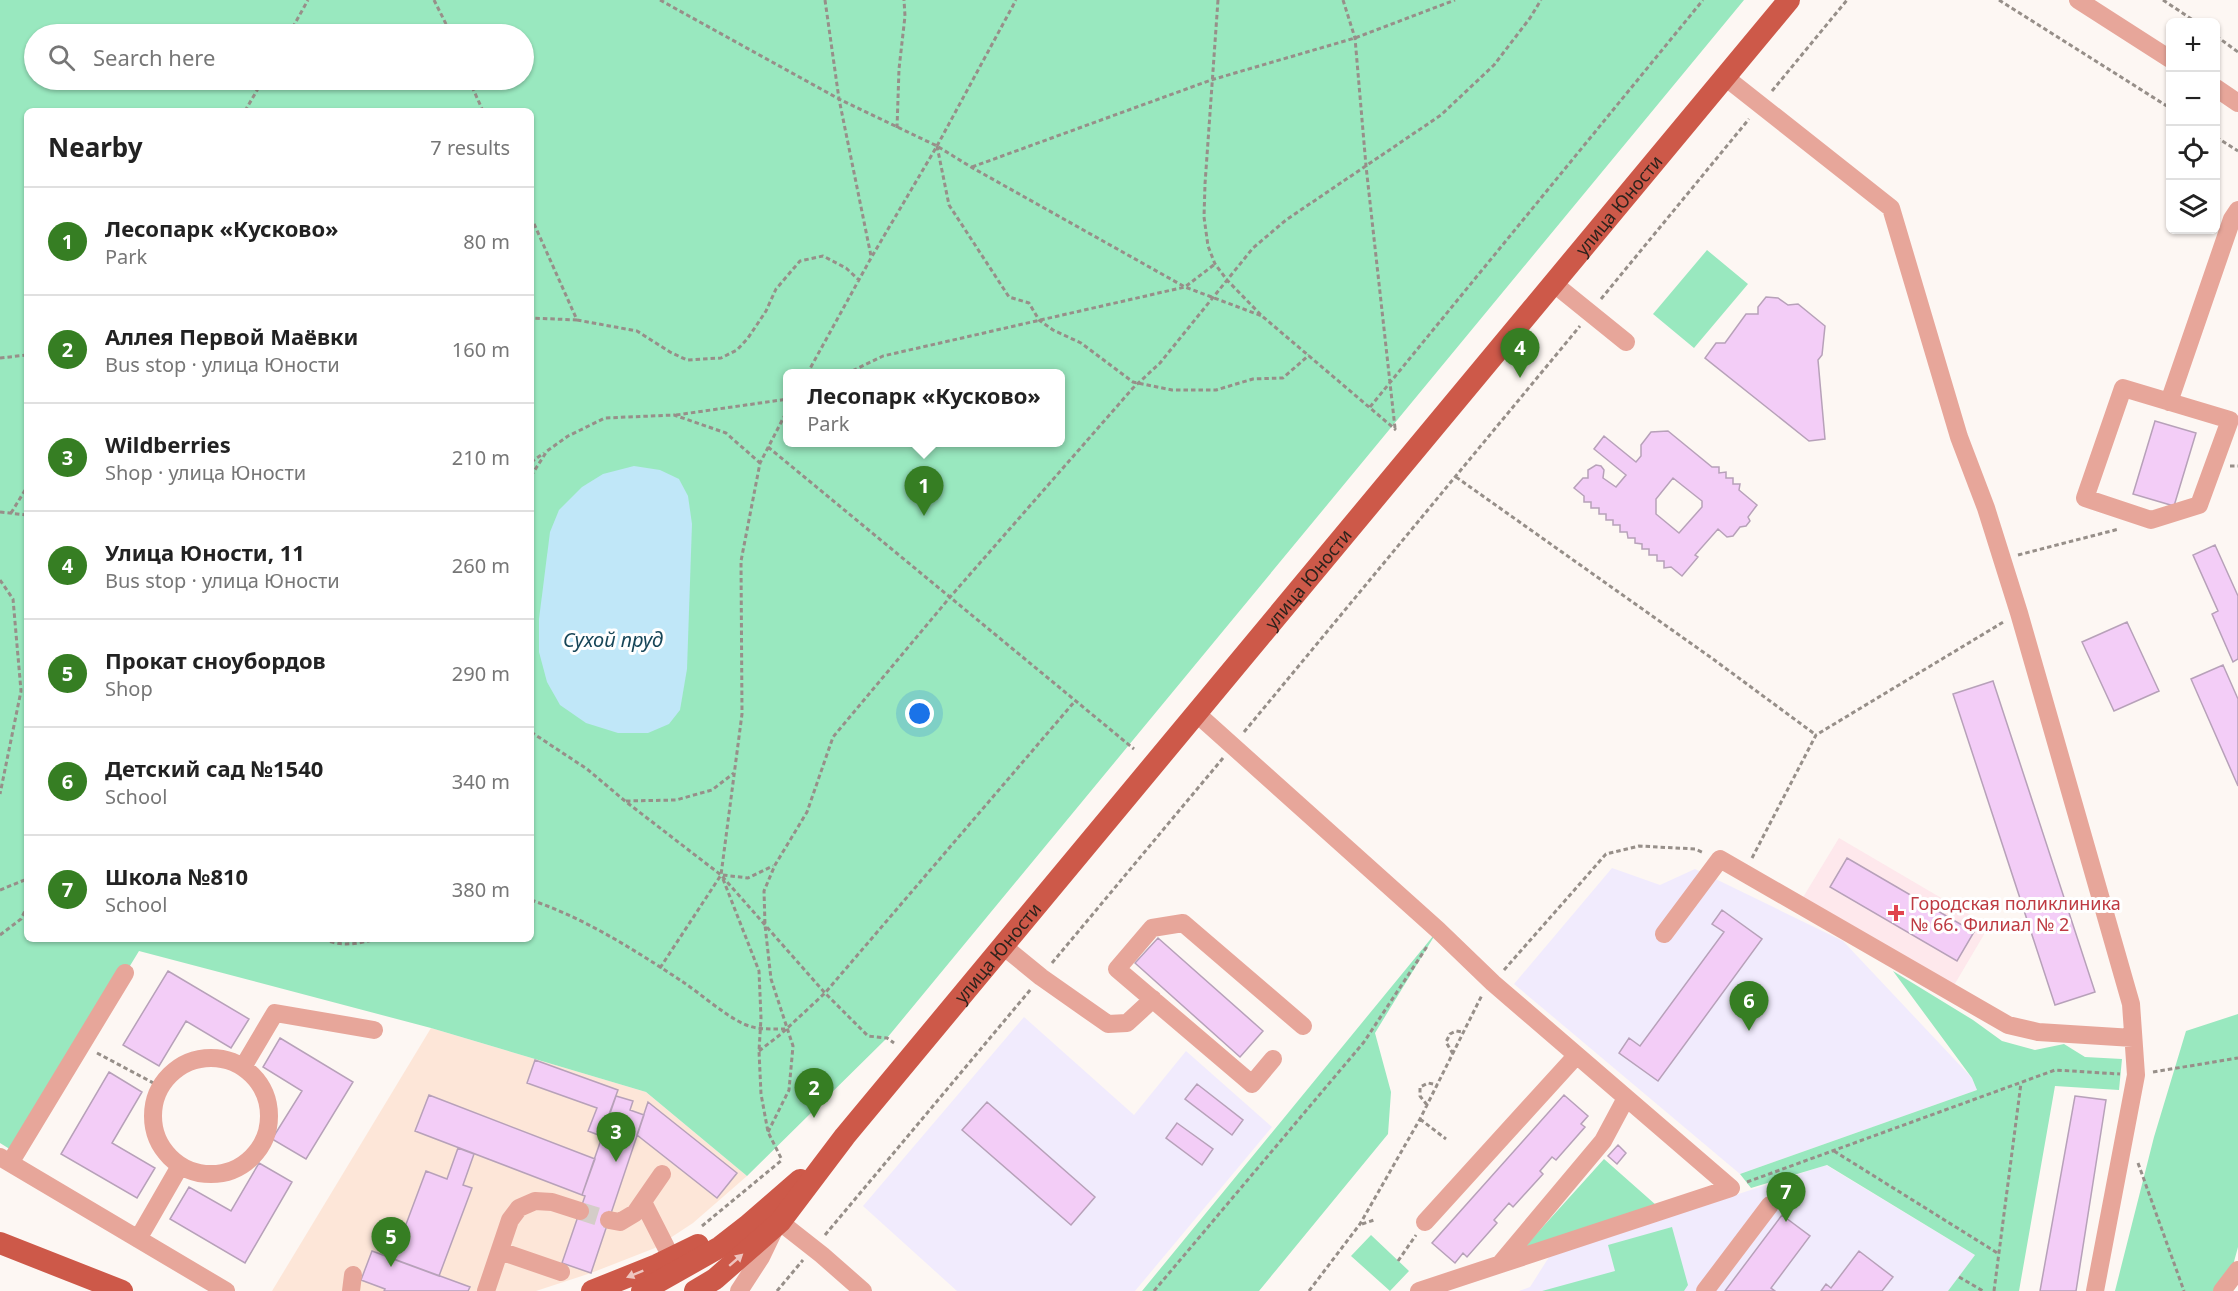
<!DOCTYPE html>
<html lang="en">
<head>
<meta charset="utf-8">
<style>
  body { margin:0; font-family:"Noto Sans",sans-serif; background:#f6f6f6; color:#222 }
  .controls { position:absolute; right:18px; top:18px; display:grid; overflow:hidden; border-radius:9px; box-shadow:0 2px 4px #0004 }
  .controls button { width:54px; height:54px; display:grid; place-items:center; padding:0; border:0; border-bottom:2px solid #e0e0e0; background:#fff; color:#222; font:30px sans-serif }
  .you { position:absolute; left:920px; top:714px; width:21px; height:21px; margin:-15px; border:4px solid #fff; border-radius:50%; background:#1a73e8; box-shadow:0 0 0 9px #1a73e833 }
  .badge { display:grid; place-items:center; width:39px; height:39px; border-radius:50%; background:#367e23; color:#fff; font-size:20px; font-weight:700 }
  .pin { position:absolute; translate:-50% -50px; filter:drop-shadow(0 2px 3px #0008) }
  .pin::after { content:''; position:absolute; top:32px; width:21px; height:18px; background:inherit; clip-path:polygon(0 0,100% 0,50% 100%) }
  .popup { position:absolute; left:783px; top:369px; width:282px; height:78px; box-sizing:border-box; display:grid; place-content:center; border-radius:9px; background:#fff; filter:drop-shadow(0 2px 4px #0005); font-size:20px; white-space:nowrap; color:#767676 }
  .popup b { font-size:22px; color:#222 }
  .popup::after { content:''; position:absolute; left:50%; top:100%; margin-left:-12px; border:12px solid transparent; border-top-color:#fff }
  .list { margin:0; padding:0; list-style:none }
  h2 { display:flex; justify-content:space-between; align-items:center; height:78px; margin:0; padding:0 24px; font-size:26px }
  h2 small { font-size:20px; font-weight:400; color:#767676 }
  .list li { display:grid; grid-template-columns:39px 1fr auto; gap:18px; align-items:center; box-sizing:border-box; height:108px; padding:0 24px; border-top:2px solid #e0e0e0 }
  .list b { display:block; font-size:22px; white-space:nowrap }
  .list p { margin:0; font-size:20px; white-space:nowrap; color:#767676 }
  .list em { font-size:20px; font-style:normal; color:#767676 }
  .icon { flex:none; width:33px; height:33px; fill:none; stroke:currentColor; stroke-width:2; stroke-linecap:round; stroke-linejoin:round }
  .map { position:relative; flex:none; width:2238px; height:1291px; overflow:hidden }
  .search { position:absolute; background:#fff; box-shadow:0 2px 4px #0004; left:24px; top:24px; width:510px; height:66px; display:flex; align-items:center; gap:15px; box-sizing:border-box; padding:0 21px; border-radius:33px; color:#767676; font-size:22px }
  .panel { position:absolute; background:#fff; box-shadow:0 2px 4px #0004; left:24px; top:108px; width:510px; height:834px; border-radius:9px }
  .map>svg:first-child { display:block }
</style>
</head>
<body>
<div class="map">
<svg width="2238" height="1291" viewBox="0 0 2238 1291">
  <rect width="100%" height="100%" fill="#fdf7f3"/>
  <path fill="#fde6d8" d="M431 1028 646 1092 747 1176 693 1223 655 1248 591 1273 536 1291H272Z"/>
  <path fill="#f1ebfd" d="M1612 868 1660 885 1695 869 1843 941 1972 1078 1977 1090 1740 1174 1514 984Z
    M1024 1017 1134 1115 1186 1051 1272 1127 1135 1291H957L863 1206Z
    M1826 1165 1975 1255 1948 1291H1519L1530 1287 1549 1257Z"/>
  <path fill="#fee8ec" d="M1839 838 1989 926 1953 987 1802 899Z"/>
  <path fill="#99e8bf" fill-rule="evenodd" d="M0 0H1744L887 1038 747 1176 646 1092 431 1028 139 951 16 1153 0 1143ZM34 34H524V80H34ZM27 111H531V939H27ZM788 374H1060V442H788Z
    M1707 250 1748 284 1694 348 1653 314Z
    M1438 930 1375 1033 1391 1092 1388 1134 1259 1291H1142Z
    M1893 971 1973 1020 2002 1041 2035 1050 2064 1044 2085 1057 2122 1059 2119 1090 2055 1086 2019 1291H1948L1975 1255 1827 1165 1751 1188 1740 1174 1977 1090 1972 1078Z
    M2238 1014V1247L2226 1291H2115L2154 1137 2186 1031Z
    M1604 1159 1656 1205 1522 1250Z
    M1672 1227 1688 1285 1684 1291H1542L1615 1271 1608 1245Z
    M1371 1235 1409 1271 1390 1291 1351 1256Z"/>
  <path fill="#c0e7f8" d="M634 466 660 470 679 479 688 496 692 524 687 669 680 710 669 724 648 733H618L586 723 560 705 547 682 539 652V619L550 532 559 510 582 487 603 474Z"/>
  <path fill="#f3cdf7" stroke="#b7a1b9" stroke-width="1.5" fill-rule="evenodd" d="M1766 297 1778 298 1788 305 1798 304 1825 326 1822 355 1818 360 1825 439 1809 441 1705 358 1716 343H1725L1746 314H1758V307Z
    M2155 421 2196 433 2174 506 2133 494Z
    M1668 431 1712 467H1719V473L1726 472V478H1733V484H1740L1739 490 1757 505 1748 517 1750 521 1746 526 1740 527 1733 536 1727 537 1718 529 1695 555 1698 557 1682 576 1671 567 1664 568V561H1657V555H1649V549H1642V544L1635 543V538H1628L1627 532H1620V525H1613V520H1606V514H1599V508H1591V502H1584V496L1574 488 1583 478H1588V470L1596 465 1601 466 1604 470 1603 478 1616 487 1626 475 1594 449 1604 436 1636 462 1641 456V445L1651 432ZM1673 478 1702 501V507L1679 533 1656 514V499Z
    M2215 545 2238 596V659L2233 662 2212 614 2218 611 2193 555Z
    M2127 622 2159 691 2114 711 2082 642Z
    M2223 665 2238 699V786L2191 679Z
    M1993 681 2095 992 2055 1005 1953 694Z
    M1847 858 1974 932 1957 961 1830 887Z
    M1722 910 1762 939 1658 1081 1619 1053 1629 1038 1640 1046 1724 932 1712 924Z
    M1158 938 1263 1031 1240 1057 1135 963Z
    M168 971 249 1019 231 1048 186 1021 159 1066 123 1045Z
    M280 1038 353 1082 306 1159 272 1139 302 1091 263 1067Z
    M535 1060 618 1090 601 1136 588 1131 597 1108 527 1083Z
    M109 1072 142 1092 112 1143 155 1168 137 1198 61 1154Z
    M1197 1084 1243 1120 1232 1135 1185 1099Z
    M429 1095 595 1159 582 1195 415 1131Z
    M1564 1095 1588 1116 1581 1124 1585 1127 1556 1160 1552 1157 1540 1171 1543 1174 1513 1207 1509 1203 1494 1220 1497 1223 1467 1257 1463 1253 1455 1263 1432 1243Z
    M616 1096 633 1101 630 1110 644 1115 591 1273 562 1263 585 1196 582 1195Z
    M2075 1096 2106 1100 2076 1291H2040Z
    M648 1102 737 1173 717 1198 637 1135Z
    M987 1102 1095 1197 1071 1225 962 1130Z
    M1177 1123 1213 1149 1202 1165 1166 1138Z
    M1618 1145 1626 1153 1617 1164 1608 1156Z
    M458 1148 474 1154 463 1185 472 1188 439 1276 393 1259 426 1171 447 1179Z
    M259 1163 292 1182 245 1263 170 1219 189 1187 231 1211Z
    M1782 1215 1810 1236 1771 1288 1775 1291H1725Z
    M372 1251 470 1287 468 1291H384L385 1289 361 1280Z
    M1859 1251 1893 1277 1882 1291H1821L1826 1284 1831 1288Z"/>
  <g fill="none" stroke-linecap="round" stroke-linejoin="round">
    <path stroke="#d4cdc8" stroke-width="18" stroke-dasharray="18 9" stroke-linecap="butt" d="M580 1211 609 1220"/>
    <path stroke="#978f89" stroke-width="3" stroke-dasharray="4.5 3" stroke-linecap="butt" d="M434 0 451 34
      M660 0 839 99 937 146 971 167 1185 287 1262 316
      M825 0 839 99 871 256
      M1218 0 1205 184 1204 217 1208 246 1215 264 1227 280 1262 316 1396 430
      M1343 0 1355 38 1366 166 1395 428
      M1999 0 2170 108
      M2163 0 2196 22
      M289 34 308 0
      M2216 36 2238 52
      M469 80 483 111
      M1772 91 1847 0
      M245 111 263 80
      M897 128 899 69 905 16 904 0
      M2216 137 2238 151
      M937 146 949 205 1009 297 1029 303 1039 320 1053 330 1081 343 1133 382 1172 390H1216L1253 379 1283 378 1309 355
      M972 167 1211 80 1355 38 1455 0
      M531 217 577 320 531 318
      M1601 299 1749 119
      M577 320 637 331 670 352 687 360 721 358 737 350 748 338 766 311 776 289 800 261 823 256 846 268 859 280
      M0 358 27 355
      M807 374 871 258 937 146 1016 0
      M846 374 883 356 1185 287 1215 264
      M1370 407 1703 0
      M676 415 788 399
      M768 447 1134 749
      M531 462 544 453
      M2230 466H2238
      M531 476 547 451 568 436 605 418 674 415 726 433 760 463
      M1456 477 1713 659 1816 735
      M0 512 27 515
      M11 513 27 487
      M2018 555 2119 529
      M0 580 13 599 21 691 0 794
      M531 732 587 769 625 801 721 875 825 993 868 1036 887 1038 894 1043
      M1244 732 1580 326
      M626 801 676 800 712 790 734 773
      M1752 858 1816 735 2005 621
      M723 875 748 878 773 866
      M723 879 759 971 761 1018 759 1051 761 1094 768 1132 782 1160
      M0 890 27 879
      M531 900C584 918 633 949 680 980 700 993 724 1015 744 1024 757 1030 771 1029 785 1029
      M0 935 21 919 27 907
      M323 939C341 947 357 944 376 939
      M1052 963 1223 758
      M660 968 721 875 742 714 741 561 760 463 788 409
      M1504 970 1606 854 1639 846 1695 849 1704 853
      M759 1051 781 1034 825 993 1075 701
      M97 1053 159 1086
      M1453 1054 1446 1042 1450 1034 1456 1031 1462 1032
      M2153 1072 2238 1058
      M1427 1105 1420 1096V1087L1428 1083 1438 1085
      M1420 1119 1446 1139
      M768 1132 789 1090 793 1046 771 979 765 925 764 891 775 865 807 812 833 737 951 596 1133 388 1160 363 1253 248 1286 220 1441 115 1494 65 1530 18 1541 0
      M1834 1151 1999 1254
      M2138 1163 2184 1291
      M1747 1182 2055 1070 2120 1074
      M1362 1224 1374 1220
      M702 1226 782 1160
      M825 1235 1031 989
      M1398 1261 1416 1235
      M1959 1277 1983 1291
      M777 1291 803 1260
      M1154 1291 1364 1042 1428 945
      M1309 1291 1360 1224 1420 1119 1482 995
      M1994 1291 2021 1083"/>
    <path stroke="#e7a69a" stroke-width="18" d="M2078 0 2170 59
      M1725 77 1891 208 1959 437 1986 508 2019 613 2131 1004 2136 1075 2095 1291
      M2216 88 2238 103
      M1553 283 1626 342
      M2123 388 2230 420 2199 505 2151 520 2085 498Z
      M2169 402 2232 219 2238 210
      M1196 713 1438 930 1493 983 1731 1188
      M1664 934 1720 859 2008 1025 2038 1032 2133 1038
      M1003 946 1041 977 1108 1024 1127 1023 1153 999
      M153 1116a58 58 0 1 1 116 0a58 58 0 1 1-116 0Z
      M1273 1059 1252 1084 1117 969 1152 928 1183 923 1303 1026
      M243 1067 275 1013 374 1030
      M0 1157 226 1291
      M10 1163 125 973
      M643 1202 671 1257
      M609 1220 620 1222 635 1213 662 1174
      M780 1222 822 1255 863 1291
      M1425 1222 1576 1056
      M138 1239 180 1166
      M500 1251 561 1272
      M1500 1264 1603 1141 1626 1098
      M351 1291 353 1275
      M486 1291 510 1220 519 1208 535 1201 552 1202 580 1211
      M739 1291 761 1257 774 1230
      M1419 1291 1731 1188
      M1705 1291 1770 1205
      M2222 1291 2238 1270"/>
    <g stroke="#cd5949" stroke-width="22">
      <path d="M0 1243 122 1291"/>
      <path d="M592 1291 657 1265 698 1245"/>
      <path d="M642 1291 720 1247 747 1226 800 1180"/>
      <path id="s1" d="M695 1291 715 1279 780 1222 845 1136 1789 0"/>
    </g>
  </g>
  <defs><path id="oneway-solid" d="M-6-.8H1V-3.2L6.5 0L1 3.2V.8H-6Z" transform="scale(1.5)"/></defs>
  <g fill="#eec5bf">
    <use href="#oneway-solid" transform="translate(736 1260) rotate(-41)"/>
    <use href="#oneway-solid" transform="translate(635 1274) rotate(158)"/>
  </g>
  <path fill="#e0444e" stroke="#fff" stroke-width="2" d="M1893 904h6v6h6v6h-6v6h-6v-6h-6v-6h6z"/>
  <g text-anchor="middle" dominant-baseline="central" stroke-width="6" stroke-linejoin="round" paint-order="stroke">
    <g font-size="18" fill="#2e231c" stroke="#fff">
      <text stroke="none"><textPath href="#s1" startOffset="1428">улица Юности</textPath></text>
      <text stroke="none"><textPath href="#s1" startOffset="942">улица Юности</textPath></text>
      <text stroke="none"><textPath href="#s1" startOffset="456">улица Юности</textPath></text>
    </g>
    <g font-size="18" fill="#be3a42" stroke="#fff" text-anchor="start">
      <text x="1910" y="903">Городская поликлиника<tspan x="1910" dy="21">№ 66. Филиал № 2</tspan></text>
    </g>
    <g font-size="20" font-style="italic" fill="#174658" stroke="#fff">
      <text x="613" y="639">Сухой пруд</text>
    </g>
  </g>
</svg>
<div class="controls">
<button>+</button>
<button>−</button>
<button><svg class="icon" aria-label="locate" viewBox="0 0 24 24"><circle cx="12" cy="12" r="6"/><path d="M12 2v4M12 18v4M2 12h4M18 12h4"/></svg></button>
<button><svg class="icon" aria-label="layers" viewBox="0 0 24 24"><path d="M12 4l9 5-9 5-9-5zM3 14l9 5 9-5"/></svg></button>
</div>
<div class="you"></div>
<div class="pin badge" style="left:924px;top:516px">1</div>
<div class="popup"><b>Лесопарк «Кусково»</b>Park</div>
<div class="pin badge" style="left:814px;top:1118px">2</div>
<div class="pin badge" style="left:616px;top:1162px">3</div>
<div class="pin badge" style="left:1520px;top:378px">4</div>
<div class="pin badge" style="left:391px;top:1267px">5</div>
<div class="pin badge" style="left:1749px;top:1031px">6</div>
<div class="pin badge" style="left:1786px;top:1222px">7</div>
<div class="search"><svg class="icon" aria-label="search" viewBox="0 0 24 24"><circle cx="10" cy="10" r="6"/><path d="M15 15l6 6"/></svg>Search here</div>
<section class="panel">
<h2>Nearby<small>7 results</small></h2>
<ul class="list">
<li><span class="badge">1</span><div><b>Лесопарк «Кусково»</b><p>Park</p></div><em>80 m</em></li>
<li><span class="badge">2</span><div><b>Аллея Первой Маёвки</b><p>Bus stop · улица Юности</p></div><em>160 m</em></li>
<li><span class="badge">3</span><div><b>Wildberries</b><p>Shop · улица Юности</p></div><em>210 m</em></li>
<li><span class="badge">4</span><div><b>Улица Юности, 11</b><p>Bus stop · улица Юности</p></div><em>260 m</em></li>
<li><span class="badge">5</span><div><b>Прокат сноубордов</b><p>Shop</p></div><em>290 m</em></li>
<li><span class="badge">6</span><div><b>Детский сад №1540</b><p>School</p></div><em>340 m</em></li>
<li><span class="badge">7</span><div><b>Школа №810</b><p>School</p></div><em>380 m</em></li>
</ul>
</section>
</div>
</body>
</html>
